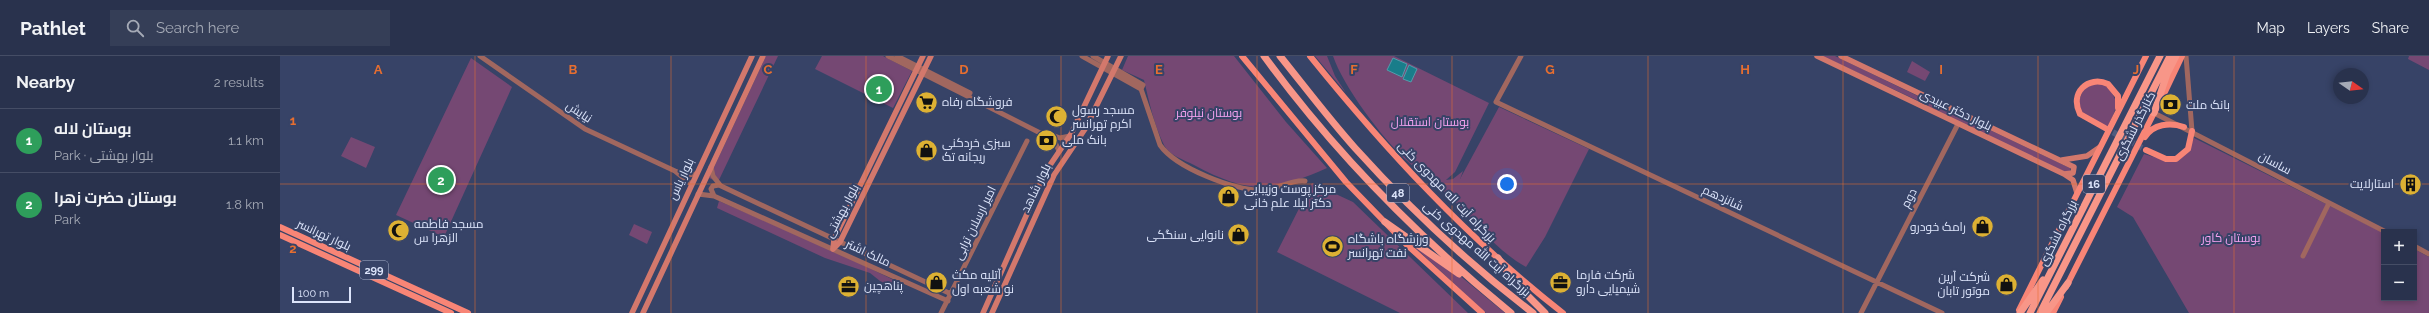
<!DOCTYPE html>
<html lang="en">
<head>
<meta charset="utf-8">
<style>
  body { margin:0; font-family:Raleway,Cairo,sans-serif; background:#353e57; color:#f1f3f6 }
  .controls { position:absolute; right:12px; bottom:12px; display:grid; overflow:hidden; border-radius:0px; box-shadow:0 2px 6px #0003 }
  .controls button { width:36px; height:36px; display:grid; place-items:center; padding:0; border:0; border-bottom:1px solid #454d65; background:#29324d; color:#f1f3f6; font:20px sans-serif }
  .compass { position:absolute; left:2053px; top:12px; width:36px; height:36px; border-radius:50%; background:#29324d; box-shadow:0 2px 6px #0003; rotate:104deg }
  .scale { position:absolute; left:12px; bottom:10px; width:59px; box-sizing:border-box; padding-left:4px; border:2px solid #dce4fa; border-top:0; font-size:11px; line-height:14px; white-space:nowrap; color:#dce4fa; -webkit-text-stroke:3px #374367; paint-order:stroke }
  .you { position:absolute; left:1227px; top:128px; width:14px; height:14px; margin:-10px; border:3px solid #fff; border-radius:50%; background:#1a73e8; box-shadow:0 0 0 6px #1a73e833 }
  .badge { display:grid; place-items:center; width:26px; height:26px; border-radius:50%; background:#ddb133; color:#fff; font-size:13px; font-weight:700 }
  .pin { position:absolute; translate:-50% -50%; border:2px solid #fff; box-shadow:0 1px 4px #0006 }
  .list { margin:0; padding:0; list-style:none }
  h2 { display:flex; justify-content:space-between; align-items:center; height:52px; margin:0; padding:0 16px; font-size:17px }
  h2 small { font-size:13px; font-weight:400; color:#a5aab6 }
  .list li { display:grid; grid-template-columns:26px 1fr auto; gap:12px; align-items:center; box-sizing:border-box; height:64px; padding:0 16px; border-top:1px solid #454d65 }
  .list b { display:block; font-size:15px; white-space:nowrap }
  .list p { margin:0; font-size:13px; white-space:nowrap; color:#a5aab6 }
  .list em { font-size:13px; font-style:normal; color:#a5aab6 }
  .icon { flex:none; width:22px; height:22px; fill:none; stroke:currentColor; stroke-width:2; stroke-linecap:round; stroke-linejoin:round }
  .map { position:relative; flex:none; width:2149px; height:257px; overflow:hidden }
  header { display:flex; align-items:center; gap:24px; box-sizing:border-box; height:56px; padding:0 20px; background:#29324d; border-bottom:1px solid #454d65 }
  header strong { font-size:19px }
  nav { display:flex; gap:22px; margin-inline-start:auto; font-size:14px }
  .search { width:280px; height:36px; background:#353e57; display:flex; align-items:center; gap:10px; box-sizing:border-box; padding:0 14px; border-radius:0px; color:#a5aab6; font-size:15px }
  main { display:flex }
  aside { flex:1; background:#29324d }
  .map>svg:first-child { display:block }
</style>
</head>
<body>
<header>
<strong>Pathlet</strong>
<div class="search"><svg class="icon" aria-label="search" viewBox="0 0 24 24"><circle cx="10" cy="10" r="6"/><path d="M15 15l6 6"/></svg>Search here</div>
<nav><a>Map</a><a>Layers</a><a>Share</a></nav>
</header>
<main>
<aside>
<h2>Nearby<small>2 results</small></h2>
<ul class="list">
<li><span class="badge" style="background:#2e9e5b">1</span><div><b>بوستان لاله</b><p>Park · بلوار بهشتی</p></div><em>1.1 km</em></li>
<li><span class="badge" style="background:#2e9e5b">2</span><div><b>بوستان حضرت زهرا</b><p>Park</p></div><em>1.8 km</em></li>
</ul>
</aside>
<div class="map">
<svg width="2149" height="257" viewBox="0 0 2149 257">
  <rect width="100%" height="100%" fill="#374367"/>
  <path fill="#754873" d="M486 0H498L438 126 429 122Z
    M542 0H603L632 15 613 52 535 13Z
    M848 0H954L1006 66 1047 112C991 137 968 138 914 109 904 104 889 99 884 89 874 69 869 45 864 24L842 14Z
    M1035 0H1047L1055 20 1066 37Z
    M1053 0H1114L1209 47 1175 116 1166 124 1173 123 1183 115 1180 123 1219 51 1309 93 1265 181 1246 211C1219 196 1198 170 1177 148 1161 132 1143 120 1126 104 1102 82 1063 30 1053 0Z
    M1542 0H1555L1644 43V46L1643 47Z
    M2129 0H2149V14L2128 3Z
    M191 2 232 31 164 181 116 159Z
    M1632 5 1650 16 1645 25 1627 16Z
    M1823 27C1841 45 1838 50 1827 72L1801 57 1798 47 1805 30Z
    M1651 46 1790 112V115L1787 117 1648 51 1649 47Z
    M71 81 95 91 86 112 61 100Z
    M1914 82 2104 177V242H2134V193L2149 201V257H1909L1853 161 1837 151 1864 98C1891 106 1901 111 1914 82Z
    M1032 127 1073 146 1188 257H1120L997 196Z
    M439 145 552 194 624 229 621 235 600 225 590 217 545 202 437 152Z
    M354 168 372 176 367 188 349 179Z
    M1129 186 1179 219 1225 257H1206Z"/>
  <path fill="#197d8a" stroke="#549cac" d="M1113 2 1127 8 1122 21 1107 14Z
    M1129 9 1137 13 1131 26 1123 23Z"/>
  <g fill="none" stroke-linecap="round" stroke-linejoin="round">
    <path stroke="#505b7d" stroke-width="6" stroke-dasharray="6 3" stroke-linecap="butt" d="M1825 72 1866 94"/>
    <path stroke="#a1675f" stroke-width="5" d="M200 0 305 73 395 115
      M608 0 774 84 779 95
      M617 0 690 37
      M802 0 861 33
      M813 0 863 29 861 33 880 89C896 112 955 135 983 134 996 134 1012 123 1025 125
      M1241 0 1216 46 1662 257
      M1906 0 1912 75
      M1874 57 2106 176
      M772 79 780 82 790 80
      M431 111 433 120 440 129
      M411 128 395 115 407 119 416 118
      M418 138 434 140 668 245
      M434 140 431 133 433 130 439 129 671 238
      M2134 190 2149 198
      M2023 200 2049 147
      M661 257 747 85
      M1581 257 1678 68"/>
    <path stroke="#d3786c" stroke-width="5.5" d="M1537 0 1784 118 1793 124 1797 137
      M1561 0 1794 111 1793 117 1784 118
      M1782 104 1807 100 1820 91
      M553 193 560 186 651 0
      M553 193 554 183 643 0
      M352 257 472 0
      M363 257 483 0
      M703 257 766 115 791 78 828 0
      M712 257 774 119 805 73 841 0"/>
    <path stroke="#f88576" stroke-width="6" d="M962 0 1066 126 1126 188 1202 257
      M1030 0C1106 94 1188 183 1283 257
      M1883 40 1902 0
      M1825 72 1800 58C1789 37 1808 19 1828 28L1838 40V52
      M1865 81C1873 68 1890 66 1904 71
      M1866 94 1886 103H1896L1908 93 1912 75
      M0 171 188 257
      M0 179 171 257
      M1786 231 1876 53
      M1739 254 1866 0
      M1773 257 1781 241"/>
    <path stroke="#f89688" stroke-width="7" d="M984 0C1055 97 1138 181 1231 257
      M1000 0C1025 31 1049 63 1075 92 1129 152 1189 208 1253 257
      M1874 57 1887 18 1896 0
      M1105 166 1179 218
      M1218 202 1233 225 1265 257
      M1740 257 1763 224
      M1750 257 1880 0
      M1760 257 1890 0
      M1766 257 1788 227"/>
  </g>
  <path fill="none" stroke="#e66e30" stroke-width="1" stroke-opacity="0.55" d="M195 0V257M391 0V257M586 0V257M781 0V257M977 0V257M1172 0V257M1368 0V257M1563 0V257M1758 0V257M1954 0V257M0 128H2149"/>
  <defs>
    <symbol id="supermarket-disc" viewBox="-11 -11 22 22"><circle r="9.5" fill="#ddb133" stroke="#374367"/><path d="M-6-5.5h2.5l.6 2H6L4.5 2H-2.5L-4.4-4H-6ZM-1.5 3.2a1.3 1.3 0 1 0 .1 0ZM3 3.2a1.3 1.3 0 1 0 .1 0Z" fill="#111"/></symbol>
    <symbol id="bank-disc" viewBox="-11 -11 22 22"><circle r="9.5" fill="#ddb133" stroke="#374367"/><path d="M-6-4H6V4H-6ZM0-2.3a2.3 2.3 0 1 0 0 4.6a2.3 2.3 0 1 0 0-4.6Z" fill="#111"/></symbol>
    <symbol id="mosque-disc" viewBox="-11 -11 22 22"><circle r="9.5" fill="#ddb133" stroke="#374367"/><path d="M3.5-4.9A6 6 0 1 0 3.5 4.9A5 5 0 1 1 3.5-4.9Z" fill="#111"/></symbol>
    <symbol id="shop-disc" viewBox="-11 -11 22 22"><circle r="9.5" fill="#ddb133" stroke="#374367"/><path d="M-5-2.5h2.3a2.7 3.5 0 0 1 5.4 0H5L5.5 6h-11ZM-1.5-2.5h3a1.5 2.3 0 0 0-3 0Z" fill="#111"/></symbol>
    <symbol id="building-disc" viewBox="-11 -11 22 22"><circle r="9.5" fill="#ddb133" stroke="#374367"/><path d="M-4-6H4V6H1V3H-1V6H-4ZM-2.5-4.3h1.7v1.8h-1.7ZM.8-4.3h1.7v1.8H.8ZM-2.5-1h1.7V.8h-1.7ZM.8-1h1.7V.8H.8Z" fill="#111"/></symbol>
    <symbol id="stadium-disc" viewBox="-11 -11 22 22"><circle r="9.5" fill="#ddb133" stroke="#374367"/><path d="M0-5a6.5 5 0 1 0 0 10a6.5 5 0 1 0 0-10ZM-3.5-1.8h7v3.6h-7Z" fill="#111"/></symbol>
    <symbol id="office-disc" viewBox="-11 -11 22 22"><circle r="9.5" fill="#ddb133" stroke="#374367"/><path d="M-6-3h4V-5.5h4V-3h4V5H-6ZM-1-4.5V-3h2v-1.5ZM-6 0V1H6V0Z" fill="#111"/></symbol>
  </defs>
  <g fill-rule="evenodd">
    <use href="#supermarket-disc" x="634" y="34" width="25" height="25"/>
    <use href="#bank-disc" x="1878" y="36" width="25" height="25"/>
    <use href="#mosque-disc" x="764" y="48" width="25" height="25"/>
    <use href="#bank-disc" x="754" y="72" width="25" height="25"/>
    <use href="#shop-disc" x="634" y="82" width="25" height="25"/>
    <use href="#building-disc" x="2118" y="116" width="25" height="25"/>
    <use href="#shop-disc" x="936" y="128" width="25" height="25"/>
    <use href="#shop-disc" x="1690" y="158" width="25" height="25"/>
    <use href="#mosque-disc" x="106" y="162" width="25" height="25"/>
    <use href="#shop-disc" x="946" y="166" width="25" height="25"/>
    <use href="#stadium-disc" x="1040" y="178" width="25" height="25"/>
    <use href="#shop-disc" x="644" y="214" width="25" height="25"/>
    <use href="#office-disc" x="1268" y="214" width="25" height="25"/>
    <use href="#shop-disc" x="1714" y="216" width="25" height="25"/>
    <use href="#office-disc" x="556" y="218" width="25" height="25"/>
  </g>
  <g text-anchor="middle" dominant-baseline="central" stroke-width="4" stroke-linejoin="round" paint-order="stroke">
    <g fill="#374367" stroke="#aab4ce" stroke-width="1">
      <rect x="1803" y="119" width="22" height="18" rx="3"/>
      <rect x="1107" y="128" width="22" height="18" rx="3"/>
      <rect x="80" y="205" width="28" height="18" rx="3"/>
    </g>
    <g font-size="11" font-weight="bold" fill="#dce4fa">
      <text x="1814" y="128">16</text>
      <text x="1118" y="137">48</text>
      <text x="94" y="214">299</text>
    </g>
    <g font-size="12" fill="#dce4fa" stroke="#374367" text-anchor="start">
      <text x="662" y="46">فروشگاه رفاه</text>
      <text x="1906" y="49">بانک ملت</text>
      <text x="792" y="54">مسجد رسول<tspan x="792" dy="14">اکرم تهرانسر</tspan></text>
      <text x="782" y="84">بانک ملی</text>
      <text x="662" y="87">سبزی خردکنی<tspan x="662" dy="14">ریجانه تک</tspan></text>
      <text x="2114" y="128" text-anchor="end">استارلایت</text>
      <text x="964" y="133">مرکز پوست وزیبایی<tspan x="964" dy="14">دکتر لیلا علم خانی</tspan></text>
      <text x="134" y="168">مسجد فاطمه<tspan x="134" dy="14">الزهرا س</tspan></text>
      <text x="1686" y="171" text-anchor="end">رامک خودرو</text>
      <text x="944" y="179" text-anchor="end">نانوایی سنگکی</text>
      <text x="1068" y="183">ورزشگاه باشگاه<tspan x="1068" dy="14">نفت تهرانسر</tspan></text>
      <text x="672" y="219">آتلیه مکث<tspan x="672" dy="14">نو شعبه اول</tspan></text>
      <text x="1296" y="219">شرکت فارما<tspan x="1296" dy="14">شیمیایی دارو</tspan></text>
      <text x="1710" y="221" text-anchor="end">شرکت آرین<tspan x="1710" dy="14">موتور تابان</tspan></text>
      <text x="584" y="230">پناهچین</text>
    </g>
    <g font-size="12" fill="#dce4fa" stroke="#374367">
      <text transform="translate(1676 54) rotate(26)">بلوار دکتر عبیدی</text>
      <text transform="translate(299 56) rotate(33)">نیایش</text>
      <text transform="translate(1855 70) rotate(-63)">کنارگذر لشگری</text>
      <text transform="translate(1995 107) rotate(28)">ساسان</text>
      <text transform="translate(401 123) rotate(-65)">بلوار یاس</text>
      <text transform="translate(756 132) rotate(-64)">بلوار شاهد</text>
      <text transform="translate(1167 136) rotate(46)">بزرگراه آیت اله مهدوی کنی</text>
      <text transform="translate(1443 142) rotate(25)">شانزدهم</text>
      <text transform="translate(1629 142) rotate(-63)">دوم</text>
      <text transform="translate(562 155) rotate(-62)">بلوار بهشتی</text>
      <text transform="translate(695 167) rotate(-64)">امیر ارسلان ترابی</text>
      <text transform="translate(1778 177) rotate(-64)">بزرگراه لشگری</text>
      <text transform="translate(44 179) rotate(25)">بلوار تهرانسر</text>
      <text transform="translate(1197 193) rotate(41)">بزرگراه آیت الله مهدوی کنی</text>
      <text transform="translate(588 197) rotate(25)">مالک اشتر</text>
    </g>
    <g font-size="12" fill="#f6a3f1" stroke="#374367">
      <text x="929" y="57">بوستان نیلوفر</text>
      <text x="1150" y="66">بوستان استقلال</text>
      <text x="1951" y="182">بوستان کاور</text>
    </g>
  </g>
  <g font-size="13" text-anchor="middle" font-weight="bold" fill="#e66e30" stroke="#374367" stroke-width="4" stroke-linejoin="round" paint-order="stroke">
    <text x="98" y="18">A</text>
    <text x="293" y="18">B</text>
    <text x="488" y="18">C</text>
    <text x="684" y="18">D</text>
    <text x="879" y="18">E</text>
    <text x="1074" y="18">F</text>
    <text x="1270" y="18">G</text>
    <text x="1465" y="18">H</text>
    <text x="1661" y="18">I</text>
    <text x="1856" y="18">J</text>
    <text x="13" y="69">1</text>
    <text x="13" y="197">2</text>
  </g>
</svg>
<div class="controls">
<button>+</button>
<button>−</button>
</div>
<svg class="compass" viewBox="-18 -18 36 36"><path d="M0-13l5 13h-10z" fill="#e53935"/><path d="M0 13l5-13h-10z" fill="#a5aab6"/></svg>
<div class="scale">100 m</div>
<div class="you"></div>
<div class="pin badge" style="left:599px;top:33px;background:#2e9e5b">1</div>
<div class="pin badge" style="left:161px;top:124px;background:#2e9e5b">2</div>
</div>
</main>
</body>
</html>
